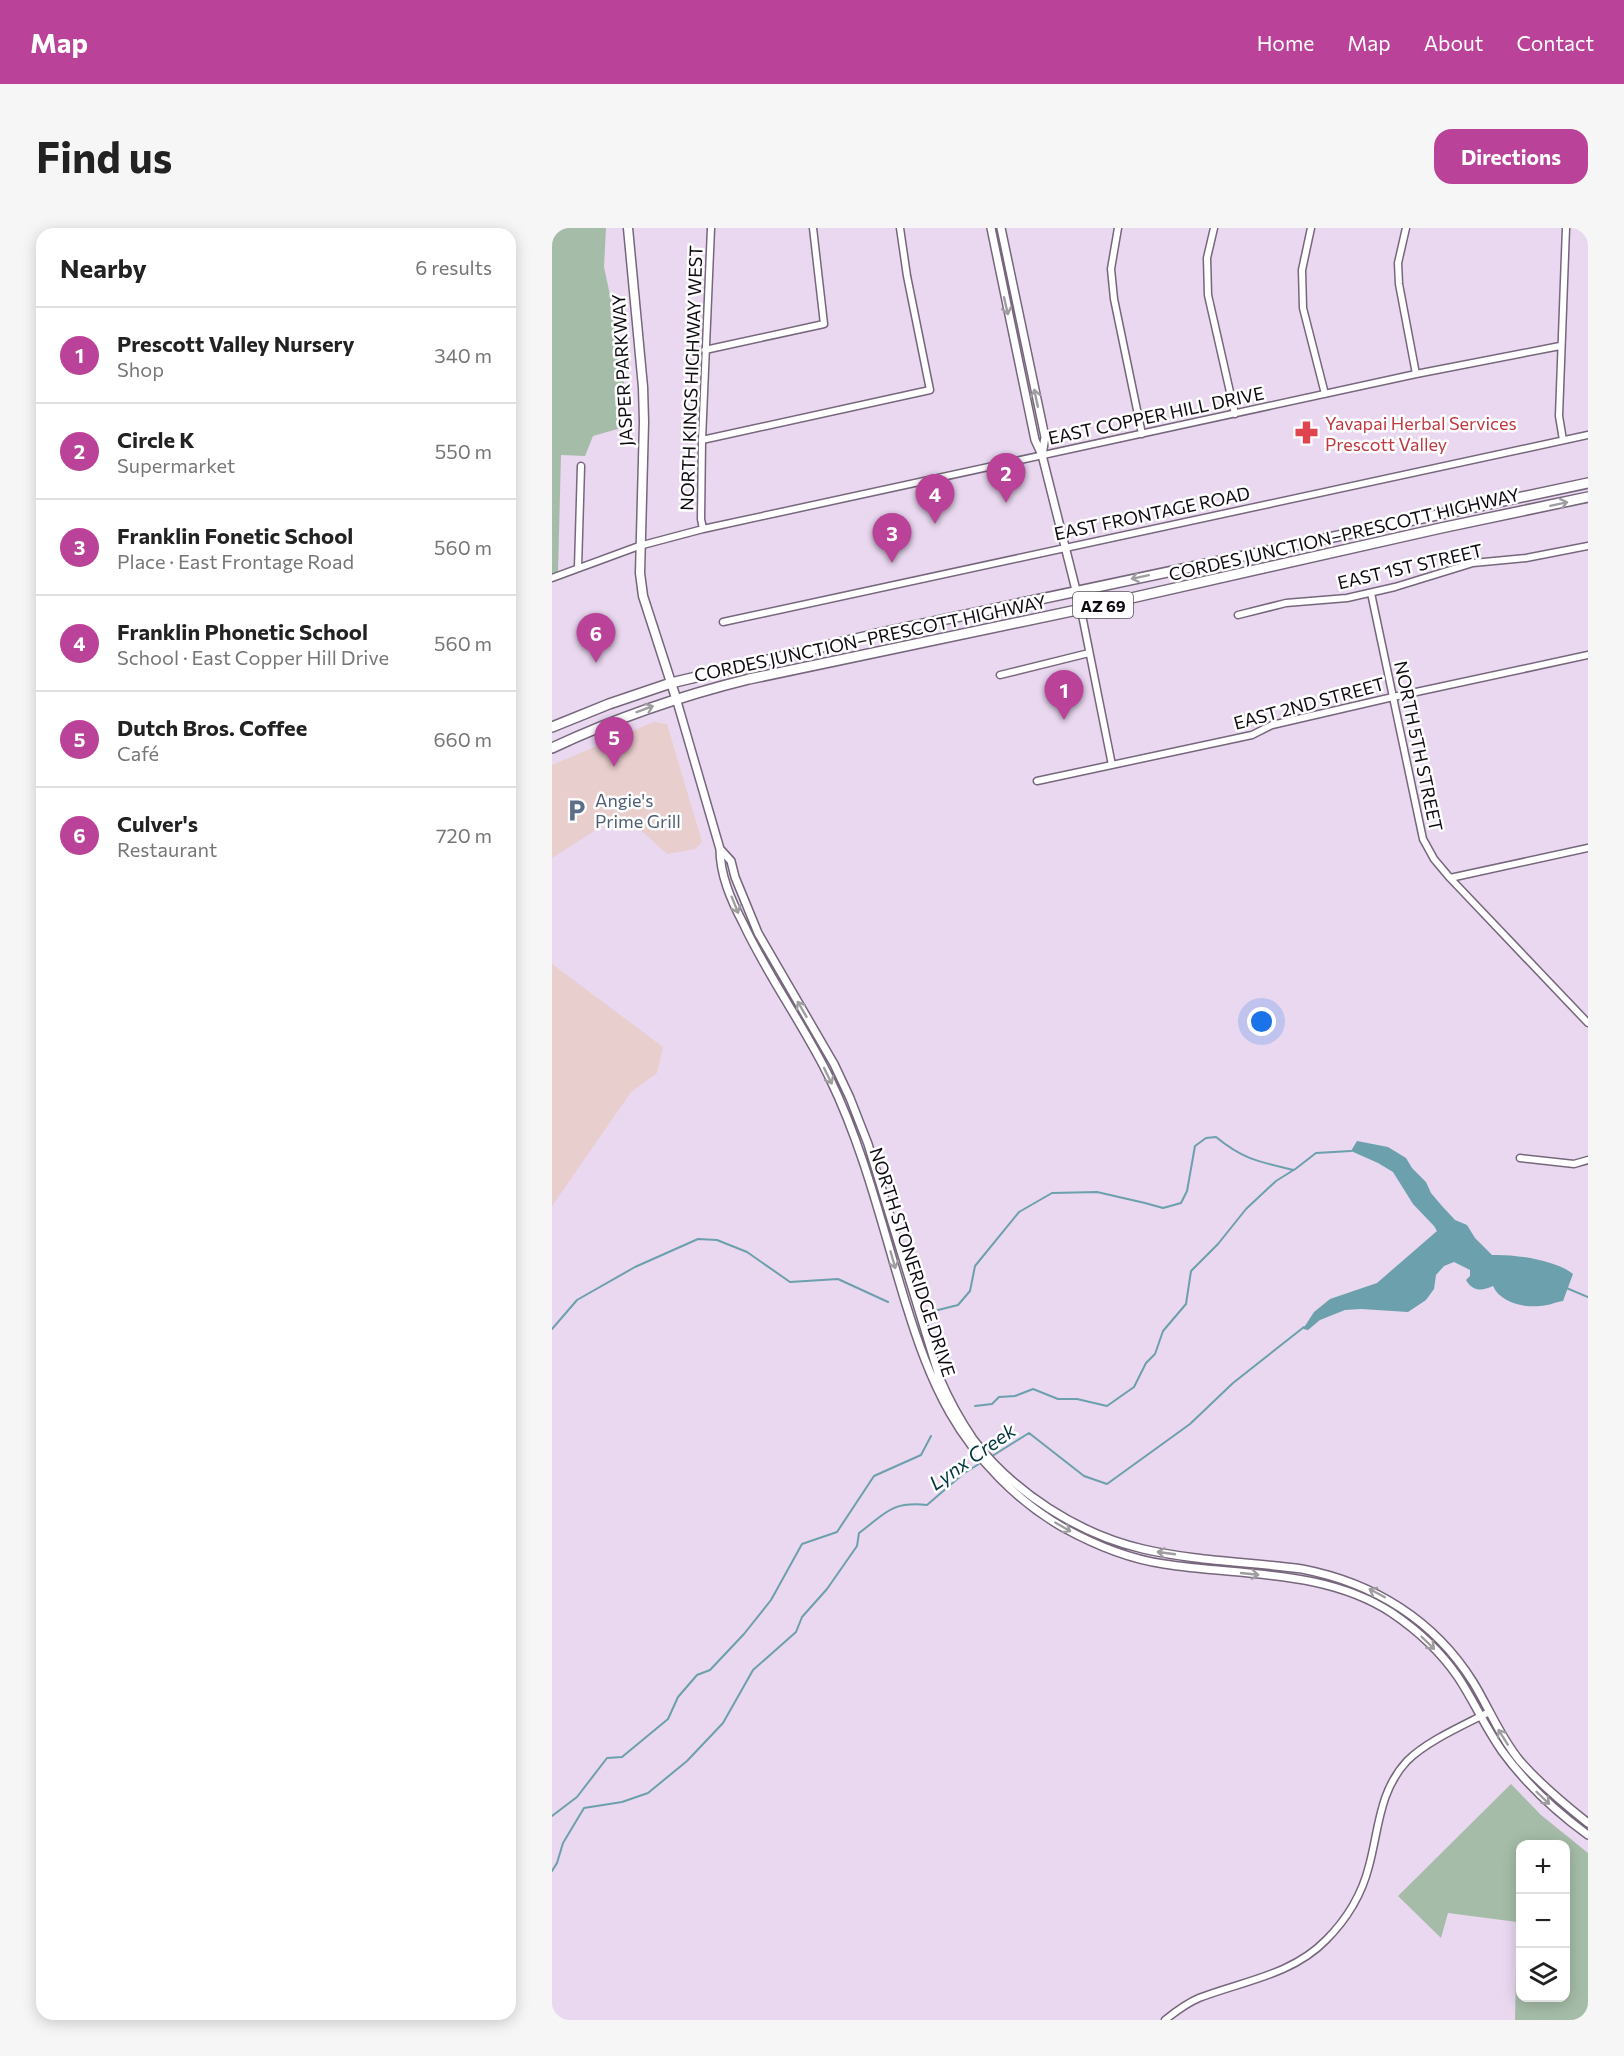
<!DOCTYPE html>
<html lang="en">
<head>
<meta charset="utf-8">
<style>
  body { margin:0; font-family:Commissioner,sans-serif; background:#f6f6f6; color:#222 }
  .controls { position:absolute; right:18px; bottom:18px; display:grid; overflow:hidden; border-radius:12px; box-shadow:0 3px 15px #0003 }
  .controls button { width:54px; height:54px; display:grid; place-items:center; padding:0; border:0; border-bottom:2px solid #e0e0e0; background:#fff; color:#222; font:30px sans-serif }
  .you { position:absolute; left:710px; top:794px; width:21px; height:21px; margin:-15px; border:4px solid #fff; border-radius:50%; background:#1a73e8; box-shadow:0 0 0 9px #1a73e833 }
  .badge { display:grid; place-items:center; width:39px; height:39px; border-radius:50%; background:#ba4399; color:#fff; font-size:20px; font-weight:700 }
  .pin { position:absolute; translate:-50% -50px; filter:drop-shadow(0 2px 3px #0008) }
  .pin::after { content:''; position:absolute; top:32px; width:21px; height:18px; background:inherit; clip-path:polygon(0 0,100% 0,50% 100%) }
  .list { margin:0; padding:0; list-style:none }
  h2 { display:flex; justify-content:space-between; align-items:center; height:78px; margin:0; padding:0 24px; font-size:26px }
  h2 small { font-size:20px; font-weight:400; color:#767676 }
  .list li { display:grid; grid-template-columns:39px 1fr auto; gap:18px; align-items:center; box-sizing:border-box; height:96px; padding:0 24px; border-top:2px solid #e0e0e0 }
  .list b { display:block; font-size:22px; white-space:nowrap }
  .list p { margin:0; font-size:20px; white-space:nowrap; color:#767676 }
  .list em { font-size:20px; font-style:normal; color:#767676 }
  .icon { flex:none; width:33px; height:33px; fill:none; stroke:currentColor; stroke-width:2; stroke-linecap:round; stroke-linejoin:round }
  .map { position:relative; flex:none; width:1036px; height:1792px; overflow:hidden; border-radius:18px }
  header { display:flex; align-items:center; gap:36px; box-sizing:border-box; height:84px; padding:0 30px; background:#ba4399; color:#fff }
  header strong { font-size:28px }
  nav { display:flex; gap:33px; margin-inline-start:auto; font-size:21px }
  .intro { display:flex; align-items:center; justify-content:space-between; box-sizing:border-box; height:144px; padding:0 36px }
  h1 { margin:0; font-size:42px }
  .button { padding:15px 27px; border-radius:18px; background:#ba4399; color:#fff; font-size:21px; font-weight:700 }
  main { display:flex; gap:36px; padding:0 36px }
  aside { flex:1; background:#fff; border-radius:18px; box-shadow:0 3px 15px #0003 }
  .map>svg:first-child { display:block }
</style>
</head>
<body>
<header>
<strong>Map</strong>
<nav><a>Home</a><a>Map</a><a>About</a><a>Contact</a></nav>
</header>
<div class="intro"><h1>Find us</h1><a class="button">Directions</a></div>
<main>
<aside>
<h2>Nearby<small>6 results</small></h2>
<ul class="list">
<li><span class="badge">1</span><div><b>Prescott Valley Nursery</b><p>Shop</p></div><em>340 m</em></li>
<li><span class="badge">2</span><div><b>Circle K</b><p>Supermarket</p></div><em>550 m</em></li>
<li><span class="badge">3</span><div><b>Franklin Fonetic School</b><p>Place · East Frontage Road</p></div><em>560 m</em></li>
<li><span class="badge">4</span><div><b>Franklin Phonetic School</b><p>School · East Copper Hill Drive</p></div><em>560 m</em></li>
<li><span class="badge">5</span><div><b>Dutch Bros. Coffee</b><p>Café</p></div><em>660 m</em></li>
<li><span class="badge">6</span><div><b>Culver's</b><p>Restaurant</p></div><em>720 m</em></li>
</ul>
</aside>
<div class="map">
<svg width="1036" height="1792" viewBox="0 0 1036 1792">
  <rect width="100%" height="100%" fill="#e9d8f0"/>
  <path fill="#e8cecc" d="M102 494 115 496 150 614 143 621 115 626 75 590 53 596 0 630V537Z
    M0 736 111 819 105 845 79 864 0 978Z"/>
  <path fill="#a5bda8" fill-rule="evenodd" d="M0 0H54L52 39 69 119 75 191 69 200 41 208 33 228 9 227 6 345 0 347Z
    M959 1556 989 1587 1036 1625V1792H963L965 1694 896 1685 889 1710 846 1668ZM969 1616H1014V1770H969Z"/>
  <path fill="#6ca0ac" d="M805 913 836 919 854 930 860 940 874 954 879 965 890 978 903 992 915 997 923 1010 940 1027C962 1026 1004 1032 1021 1046L1011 1073C1003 1074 996 1078 988 1078 971 1080 948 1074 941 1058 930 1063 921 1064 914 1052L918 1048V1042L902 1034 892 1038 884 1047 882 1061 874 1072 856 1084 809 1081 793 1082 768 1092 756 1102 751 1101 762 1084 778 1071 825 1055 885 1003 882 998 861 976 841 944 826 935 799 923Z"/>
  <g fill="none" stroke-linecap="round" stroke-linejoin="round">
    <path stroke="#6ca0ac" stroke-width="2" d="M1012 1059 1036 1069
      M382 1083 406 1077 418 1063 423 1038 467 984 500 965 545 964 593 975 611 980 629 975 635 963 643 918 654 910 664 909C692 932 708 934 742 942L764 925 799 923
      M0 1101 25 1072 83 1039 146 1011 165 1012 195 1024 238 1054 286 1051 336 1074
      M423 1178 440 1176 447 1169 463 1168 481 1161 506 1171H525L555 1178 582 1159 594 1135 603 1126 611 1103 634 1076 639 1043 666 1016 694 981 724 953 740 943
      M437 1230 477 1205 532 1248 555 1256 638 1196 681 1155 752 1099
      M0 1588 25 1569 55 1530 70 1529 116 1491 126 1469 145 1447 158 1442 192 1406 219 1372 250 1316 285 1304 322 1248 369 1227 379 1208
      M0 1643 5 1635 11 1615 32 1580 70 1574 96 1565 135 1533 171 1495 201 1442 244 1404 250 1389 275 1361 305 1318 307 1305C333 1286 339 1273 375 1277L411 1246 430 1234"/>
    <defs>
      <path id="minor" d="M566 0 559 41 562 71 590 206
        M662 0 655 30 656 67 683 186
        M759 0 750 42 751 80 773 166
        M854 0 846 35 847 56 864 146
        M153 122 272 96 261 0
        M150 212 378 162 355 48 348 0
        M1011 212 1007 188 1014 0
        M151 301 149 291 150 212 159 0
        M26 340 29 238
        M0 350 87 318 151 301 864 146 1008 118
        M819 365 871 611 882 631 898 650 1036 795
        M529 382 560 537
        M686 387 734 375 795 370 843 359 921 335 974 330 1036 318
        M171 394 1036 207
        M448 447 537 425
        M485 553 700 507 720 497 841 469 1036 427
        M898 650 1036 620
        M968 930 1022 936 1036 932
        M613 1792C623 1784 635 1775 647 1770 691 1753 740 1747 774 1712 794 1692 810 1666 817 1638 827 1601 827 1563 855 1533 875 1513 912 1497 937 1484"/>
      <path id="tertiary" d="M439 0 483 212 490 227 529 382
        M449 0 493 209 490 227
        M124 470 168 621C168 647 179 672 191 695 216 749 252 797 278 851 312 921 330 998 353 1073 365 1112 378 1150 398 1185 425 1232 465 1273 512 1300 543 1317 577 1331 612 1336 688 1348 773 1341 840 1385 865 1402 889 1424 906 1449 922 1473 933 1499 950 1523 974 1556 1003 1583 1036 1607
        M168 621 179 633 183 649 206 705 282 836 298 870 316 916 388 1151C397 1172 408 1192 421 1211 461 1264 526 1306 591 1321 643 1333 698 1334 750 1341 822 1355 882 1392 921 1454 937 1480 948 1509 968 1533 988 1556 1012 1576 1036 1595"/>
      <path id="secondary" d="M76 0 91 159 92 194 88 345 91 368 124 470"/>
      <path id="primary" d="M0 499 57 476 119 455 333 404 1036 255
        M0 520C64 490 128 468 197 451L544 378 889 300 1036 269"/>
    </defs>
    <use href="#minor" stroke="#76677c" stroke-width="9"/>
    <use href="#tertiary" stroke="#76677c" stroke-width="10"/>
    <use href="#secondary" stroke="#76677c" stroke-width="11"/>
    <use href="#primary" stroke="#76677c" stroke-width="12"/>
    <use href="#minor" stroke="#fff" stroke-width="6"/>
    <use href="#tertiary" stroke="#fff" stroke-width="7"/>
    <use href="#secondary" stroke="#fff" stroke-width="8"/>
    <use href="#primary" stroke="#fff" stroke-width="9"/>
  </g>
  <defs><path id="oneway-shaft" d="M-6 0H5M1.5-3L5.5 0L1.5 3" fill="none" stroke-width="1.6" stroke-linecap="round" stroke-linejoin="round" transform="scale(1.5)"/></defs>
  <g stroke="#9f9da0">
    <use href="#oneway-shaft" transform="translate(454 78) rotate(77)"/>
    <use href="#oneway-shaft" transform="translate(484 170) rotate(-102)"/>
    <use href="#oneway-shaft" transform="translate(1007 276) rotate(-12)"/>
    <use href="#oneway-shaft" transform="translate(588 349) rotate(168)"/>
    <use href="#oneway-shaft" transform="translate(93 481) rotate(-21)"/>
    <use href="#oneway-shaft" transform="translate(183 677) rotate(68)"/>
    <use href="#oneway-shaft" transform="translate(250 781) rotate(-120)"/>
    <use href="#oneway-shaft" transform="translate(276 848) rotate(64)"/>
    <use href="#oneway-shaft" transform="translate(341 1032) rotate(74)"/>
    <use href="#oneway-shaft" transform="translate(511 1299) rotate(30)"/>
    <use href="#oneway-shaft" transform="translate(614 1325) rotate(-172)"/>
    <use href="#oneway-shaft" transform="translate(698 1346) rotate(6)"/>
    <use href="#oneway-shaft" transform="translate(825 1365) rotate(-152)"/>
    <use href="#oneway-shaft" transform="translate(876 1415) rotate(44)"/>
    <use href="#oneway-shaft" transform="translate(951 1509) rotate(-122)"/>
    <use href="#oneway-shaft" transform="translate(991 1570) rotate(44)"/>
  </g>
  <defs>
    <symbol id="pharmacy-bare" viewBox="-9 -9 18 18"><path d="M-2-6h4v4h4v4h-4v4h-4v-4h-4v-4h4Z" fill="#e0444e" stroke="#fff" stroke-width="2.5" paint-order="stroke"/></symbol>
    <symbol id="parking-bare" viewBox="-9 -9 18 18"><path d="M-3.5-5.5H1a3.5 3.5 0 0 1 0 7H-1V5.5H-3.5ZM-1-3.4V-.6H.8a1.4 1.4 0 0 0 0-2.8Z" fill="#5c6f8a" stroke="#fff" stroke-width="2.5" paint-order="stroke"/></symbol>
  </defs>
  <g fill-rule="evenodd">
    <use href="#pharmacy-bare" x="738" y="188" width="33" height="33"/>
    <use href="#parking-bare" x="8" y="566" width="33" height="33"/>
  </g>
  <g text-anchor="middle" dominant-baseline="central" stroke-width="5" stroke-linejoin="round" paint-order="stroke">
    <rect fill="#fff" stroke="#585459" stroke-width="1.5" x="521" y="364" width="60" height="26" rx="4.5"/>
    <g font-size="16" font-weight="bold" fill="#100a12">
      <text x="551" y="377">AZ 69</text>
    </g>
    <g font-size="18" fill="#100a12" stroke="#fff">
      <text transform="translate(70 142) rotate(-93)">JASPER PARKWAY</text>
      <text transform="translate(139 150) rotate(-88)">NORTH KINGS HIGHWAY WEST</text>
      <text transform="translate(604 187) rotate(-12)">EAST COPPER HILL DRIVE</text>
      <text transform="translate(600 285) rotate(-12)">EAST FRONTAGE ROAD</text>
      <text transform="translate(792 306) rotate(-13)">CORDES JUNCTION–PRESCOTT HIGHWAY</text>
      <text transform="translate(858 338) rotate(-13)">EAST 1ST STREET</text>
      <text transform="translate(318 410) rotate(-12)">CORDES JUNCTION–PRESCOTT HIGHWAY</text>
      <text transform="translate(757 475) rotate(-15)">EAST 2ND STREET</text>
      <text transform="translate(867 518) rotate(78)">NORTH 5TH STREET</text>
      <text transform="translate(361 1034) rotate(72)">NORTH STONERIDGE DRIVE</text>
    </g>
    <g font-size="18" fill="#be3a42" stroke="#fff" text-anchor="start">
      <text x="773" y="195">Yavapai Herbal Services<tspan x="773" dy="21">Prescott Valley</tspan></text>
    </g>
    <g font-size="18" fill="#4e5e75" stroke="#fff" text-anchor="start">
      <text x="43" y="572">Angie's<tspan x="43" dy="21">Prime Grill</tspan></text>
    </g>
    <g font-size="20" font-style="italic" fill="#023640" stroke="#fff">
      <text transform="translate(420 1228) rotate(-35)">Lynx Creek</text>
    </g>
  </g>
</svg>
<div class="controls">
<button>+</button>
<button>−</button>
<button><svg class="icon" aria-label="layers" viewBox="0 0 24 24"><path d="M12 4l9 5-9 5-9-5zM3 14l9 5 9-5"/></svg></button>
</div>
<div class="you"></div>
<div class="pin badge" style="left:512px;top:492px">1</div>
<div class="pin badge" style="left:454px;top:275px">2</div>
<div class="pin badge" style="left:340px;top:335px">3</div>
<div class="pin badge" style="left:383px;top:296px">4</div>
<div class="pin badge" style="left:62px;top:539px">5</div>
<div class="pin badge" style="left:44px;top:435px">6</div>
</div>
</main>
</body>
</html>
